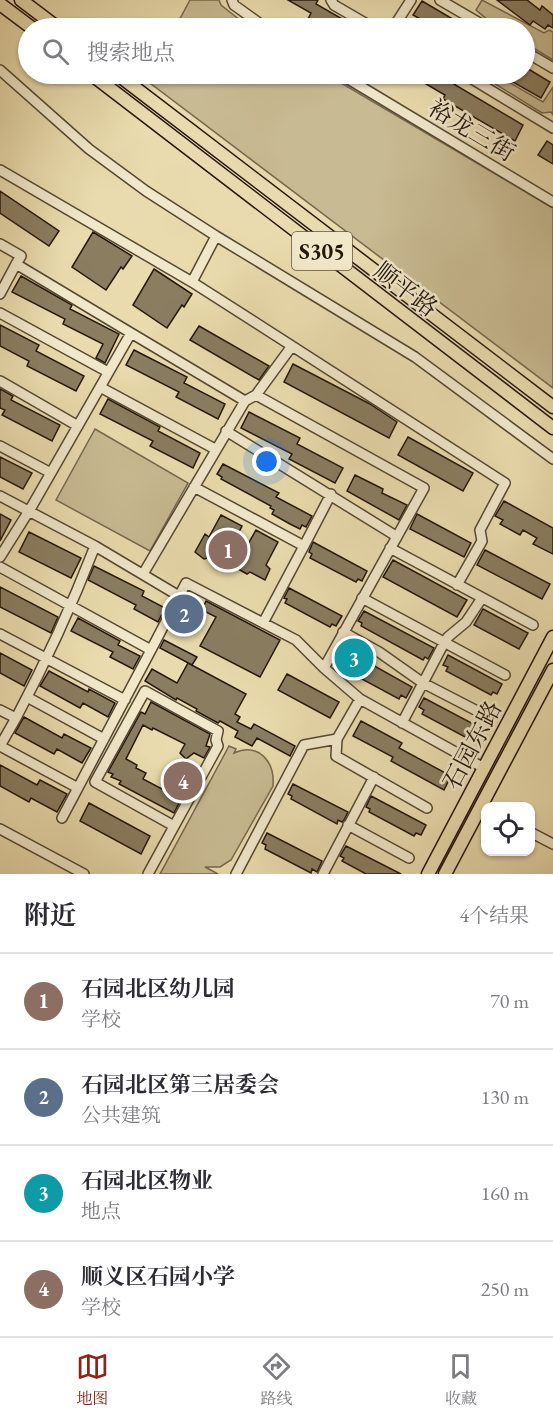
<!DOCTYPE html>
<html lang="zh">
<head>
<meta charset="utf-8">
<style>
  body { margin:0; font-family:"EB Garamond","Noto Serif SC",serif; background:#f2f2f3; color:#2b2b33 }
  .controls { position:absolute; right:18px; bottom:18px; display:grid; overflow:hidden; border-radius:12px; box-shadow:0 2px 4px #0004 }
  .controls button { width:54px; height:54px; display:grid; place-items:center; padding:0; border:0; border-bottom:2px solid #e1e1e2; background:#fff; color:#2b2b33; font:30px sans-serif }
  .you { position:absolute; left:267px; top:462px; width:21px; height:21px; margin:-15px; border:4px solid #fff; border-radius:50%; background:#1a73e8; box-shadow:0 0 0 9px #1a73e833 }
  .badge { display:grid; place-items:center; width:39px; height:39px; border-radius:50%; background:#8f2418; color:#fff; font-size:20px; font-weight:700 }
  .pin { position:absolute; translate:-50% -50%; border:3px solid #fff; box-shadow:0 2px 6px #0006 }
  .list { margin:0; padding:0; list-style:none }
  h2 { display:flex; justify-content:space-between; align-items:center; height:78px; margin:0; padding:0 24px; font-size:26px }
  h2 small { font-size:20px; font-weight:400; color:#7c7c81 }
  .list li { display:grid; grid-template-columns:39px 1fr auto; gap:18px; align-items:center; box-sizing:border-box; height:96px; padding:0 24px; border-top:2px solid #e1e1e2 }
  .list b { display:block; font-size:22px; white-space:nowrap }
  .list p { margin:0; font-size:20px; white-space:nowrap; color:#7c7c81 }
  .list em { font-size:20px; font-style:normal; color:#7c7c81 }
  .icon { flex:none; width:33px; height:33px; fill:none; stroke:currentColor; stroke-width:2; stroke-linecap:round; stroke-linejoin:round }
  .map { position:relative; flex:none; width:553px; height:874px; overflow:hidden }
  .search { position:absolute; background:#fff; box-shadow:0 2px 4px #0004; left:18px; right:18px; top:18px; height:66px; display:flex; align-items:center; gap:15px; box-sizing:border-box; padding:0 21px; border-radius:33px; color:#7c7c81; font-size:22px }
  .sheet { height:462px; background:#fff }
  nav { display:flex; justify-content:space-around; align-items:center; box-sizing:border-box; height:84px; border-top:2px solid #e1e1e2; background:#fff; font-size:16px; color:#7c7c81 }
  nav a { display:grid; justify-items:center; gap:3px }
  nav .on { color:#8f2418 }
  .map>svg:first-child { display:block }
</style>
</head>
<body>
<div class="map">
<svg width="553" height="874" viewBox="0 0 553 874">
  <rect width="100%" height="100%" fill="#e9dbad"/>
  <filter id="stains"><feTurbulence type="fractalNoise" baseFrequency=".00333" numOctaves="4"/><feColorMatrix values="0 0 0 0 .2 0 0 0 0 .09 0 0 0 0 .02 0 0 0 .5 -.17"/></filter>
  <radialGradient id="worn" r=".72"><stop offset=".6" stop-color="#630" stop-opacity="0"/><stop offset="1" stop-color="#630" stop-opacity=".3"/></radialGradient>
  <path fill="#c8ba92" stroke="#76684f" stroke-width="1.5" d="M190 0H219L221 5 250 28H175Z
    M482 0 544 33 549 30 553 32V60L525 43 524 28C496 28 498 29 476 10Z
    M138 74H326L553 208V388Z
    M479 74H495L543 102 553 87V115L551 112 542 113Z
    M95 429 188 483 150 551 56 500Z
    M229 746 236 749 234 753C259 742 275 762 273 786L231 860 220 867H205L218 874H160Z"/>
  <path fill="#8a7d60" stroke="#24170c" stroke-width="1.5" d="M288 0H318L316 4 358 28H324L308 19 311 13Z
    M497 0H527L540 10 542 6 553 15V28L548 25 545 29 533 21 530 25Z
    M422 1 468 28H436L413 15Z
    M525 67 550 82 541 98 499 74H525Z
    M409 74H443L454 80 452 83 523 125 515 141 443 99 445 95Z
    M547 141 553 145V164L538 155Z
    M0 191 59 231 49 246 0 213Z
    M93 232 132 256 123 269 121 267 106 290 72 267Z
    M154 269 192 294 184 307 182 305 167 328 133 305Z
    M21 276 72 305 70 309 119 334 105 363 96 358 103 344 63 324 65 319 12 292Z
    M0 325 39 345 36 351 84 376 76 391 27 366 29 361 0 346Z
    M199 326 269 366 259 380 190 340Z
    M134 350 187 377 184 383 225 404 218 419 176 397 179 392 126 365Z
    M293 364 370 404 397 422 389 438 284 382Z
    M0 389 13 396 11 400 60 425 52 441 2 415 5 410 0 408Z
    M108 399 160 427 158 431 200 453 193 468 150 446 153 441 100 414Z
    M249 412 300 438 297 444 343 468 335 483 289 459 292 454 241 428Z
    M408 437 473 473 463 491 398 455Z
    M0 457 32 473 23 489 0 477Z
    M223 464 279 493 276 497 312 516 306 527 302 525 300 529 290 524 272 514 274 510 270 508 271 506 221 479 222 477 217 474Z
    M355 475 383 489 382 493 407 505 399 520 347 491Z
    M504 501 553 528V554L533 544 537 538 523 530 520 535 500 524 503 520 495 516Z
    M0 514 11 520 0 541Z
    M417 514 471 543 464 557 410 529Z
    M221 515 242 526 236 538 248 544 256 530 278 542 266 565 270 569 265 580 250 572 247 574 233 566 231 568 218 561 215 556 204 559 195 552 205 534 209 537Z
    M29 532 81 558 71 578 19 552Z
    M313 542 367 571 362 581 358 579 356 582 310 558 312 554 309 552Z
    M485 550 550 584 542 599 477 565Z
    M393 560 467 600 457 617 383 577Z
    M94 566 144 591 142 596 165 608 158 622 134 609 136 605 88 580Z
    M0 587 58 617 51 633 0 607Z
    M289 588 342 616 336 626 332 624 330 627 285 603 287 599 284 598Z
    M186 597 197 603 182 631 171 626Z
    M206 601 280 640 260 677 200 646 216 617 202 610Z
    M483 609 528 633 519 649 474 625Z
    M364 611 434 648 428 659 425 657 423 660 361 626 362 623 358 621Z
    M78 618 120 641 118 645 140 656 133 669 110 657 113 652 71 631Z
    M164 640 197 657 192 665 160 648Z
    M346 642 373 656 369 663 412 687 406 698 401 695 399 699 334 664Z
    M0 653 32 670 24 686 0 673Z
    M448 655 502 684 497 694 493 692 491 695 446 671 448 667 443 665Z
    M188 663 246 694 235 714 240 717 237 722 251 729 254 724 295 746 290 756 257 738 252 746 235 737 238 731 220 721 218 723 196 711 197 709 177 698 176 700 145 681 152 669 177 683Z
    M49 671 88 692 89 689 115 703 108 717 83 703 80 708 40 686Z
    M287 674 339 702 330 718 278 690Z
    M424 698 479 727 473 736 469 734 467 738 422 714 424 710 419 707Z
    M151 702 210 734 206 746 210 747 204 758 194 753 186 759 180 753 185 744 153 728 152 730 143 725 126 759 137 765 136 768 146 773 143 779 181 799 174 813 119 784 121 781 111 777 113 774 108 772 141 712 145 714Z
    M24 717 62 738 64 734 91 748 82 763 57 749 54 754 15 733Z
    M361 721 402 743 399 748 451 776 444 790 391 761 393 757 353 736Z
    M0 765 37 785 40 780 67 794 57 812 31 798 29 802 0 786Z
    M293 784 348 812 344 820 342 822 338 820 337 824 291 799 292 796 288 794Z
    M371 796 426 825 421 835 416 833 414 836 369 812 370 809 366 807Z
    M89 803 150 836 141 854 80 821Z
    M267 833 322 861 317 872 312 869 311 873 265 849 266 845 262 843Z
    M346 846 401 874H366L342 861 344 858 340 856Z"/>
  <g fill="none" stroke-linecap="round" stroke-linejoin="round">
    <defs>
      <path id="minor" d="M232 0 234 5 266 28
        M331 0 334 5 370 26 389 28
        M440 0 488 28
        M393 28 411 0
        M524 51 553 68
        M0 70 89 149 146 191 216 236 415 357 553 459
        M340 74 553 202
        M464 74 553 128
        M0 170 192 282
        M0 244 21 256 16 264
        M0 294 16 264 131 333 32 506 0 557
        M0 313 108 372
        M131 333 245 401
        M292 346 505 483 480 530 482 541 457 585
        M0 381 78 426
        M100 387 215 449
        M256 395 424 488 324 668
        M226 431 396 536
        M0 446 51 473
        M194 487 304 546 331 494
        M0 496 95 546 179 596
        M390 548 533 625
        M0 567 151 650 62 818
        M143 574 245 401 256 395 292 346 192 282 216 236
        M362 598 505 675
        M263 623 304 546
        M343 632 379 652 423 683 483 714
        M0 634 125 700
        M151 650 186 583 296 640 324 668 360 699 484 768
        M27 697 104 739
        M360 699 337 739 336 756 427 808
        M0 710 16 718 0 746
        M16 718C46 662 72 605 95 546
        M402 723 444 643 448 637 466 622 482 598
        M0 746 78 788
        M348 825 409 858
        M0 829 84 874
        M530 832 553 844
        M148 874 218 746 216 740 218 731 145 691 95 782 174 826
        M236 874 304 745 337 739
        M323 874 374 777"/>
      <path id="major" d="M21 0 58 28
        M0 4 32 28
        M91 74 553 428
        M117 74 553 407
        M428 874 553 637
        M445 874 553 670"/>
    </defs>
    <use href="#minor" stroke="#554834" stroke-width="12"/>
    <use href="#major" stroke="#24170c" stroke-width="15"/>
    <use href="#minor" stroke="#f1e8ca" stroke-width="9"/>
    <use href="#major" stroke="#e9dbad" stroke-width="12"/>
  </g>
  <g text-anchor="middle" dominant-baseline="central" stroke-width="5" stroke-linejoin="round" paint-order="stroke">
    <rect fill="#f1e8ca" stroke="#625645" stroke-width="1.5" x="292" y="232" width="60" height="38" rx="4.5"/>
    <g font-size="22" font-weight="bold" fill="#24170c">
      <text x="322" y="251">S305</text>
    </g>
    <g font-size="24" fill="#24170c" stroke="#f1e8ca">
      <text transform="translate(472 130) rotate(31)">裕龙三街</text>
      <text transform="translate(406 289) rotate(37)">顺平路</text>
      <text transform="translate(472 745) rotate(-62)">石园东路</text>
    </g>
  </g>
  <rect width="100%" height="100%" filter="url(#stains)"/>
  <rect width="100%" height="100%" fill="url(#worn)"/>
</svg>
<div class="controls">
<button><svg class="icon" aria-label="locate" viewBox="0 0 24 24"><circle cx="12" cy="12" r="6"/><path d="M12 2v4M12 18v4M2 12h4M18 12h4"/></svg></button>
</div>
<div class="you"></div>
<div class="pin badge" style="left:228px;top:550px;background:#8d6e63">1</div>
<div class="pin badge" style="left:184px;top:614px;background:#5c6f8a">2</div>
<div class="pin badge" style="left:354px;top:658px;background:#0f9aa8">3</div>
<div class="pin badge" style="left:183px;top:781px;background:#8d6e63">4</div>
<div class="search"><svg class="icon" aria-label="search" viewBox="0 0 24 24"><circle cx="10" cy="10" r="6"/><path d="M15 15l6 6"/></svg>搜索地点</div>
</div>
<section class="sheet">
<h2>附近<small>4个结果</small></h2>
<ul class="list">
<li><span class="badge" style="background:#8d6e63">1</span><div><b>石园北区幼儿园</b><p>学校</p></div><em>70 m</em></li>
<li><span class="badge" style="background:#5c6f8a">2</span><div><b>石园北区第三居委会</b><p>公共建筑</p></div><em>130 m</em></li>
<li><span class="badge" style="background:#0f9aa8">3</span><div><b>石园北区物业</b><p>地点</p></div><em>160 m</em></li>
<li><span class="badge" style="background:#8d6e63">4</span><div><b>顺义区石园小学</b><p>学校</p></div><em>250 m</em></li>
</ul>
</section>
<nav>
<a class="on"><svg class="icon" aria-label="map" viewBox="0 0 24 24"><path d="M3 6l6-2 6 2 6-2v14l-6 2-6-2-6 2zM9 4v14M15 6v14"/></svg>地图</a>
<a><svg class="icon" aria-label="directions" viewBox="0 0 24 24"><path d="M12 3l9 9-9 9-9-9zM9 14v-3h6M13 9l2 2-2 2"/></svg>路线</a>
<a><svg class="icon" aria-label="saved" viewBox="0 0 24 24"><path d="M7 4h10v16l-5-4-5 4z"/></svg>收藏</a>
</nav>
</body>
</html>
